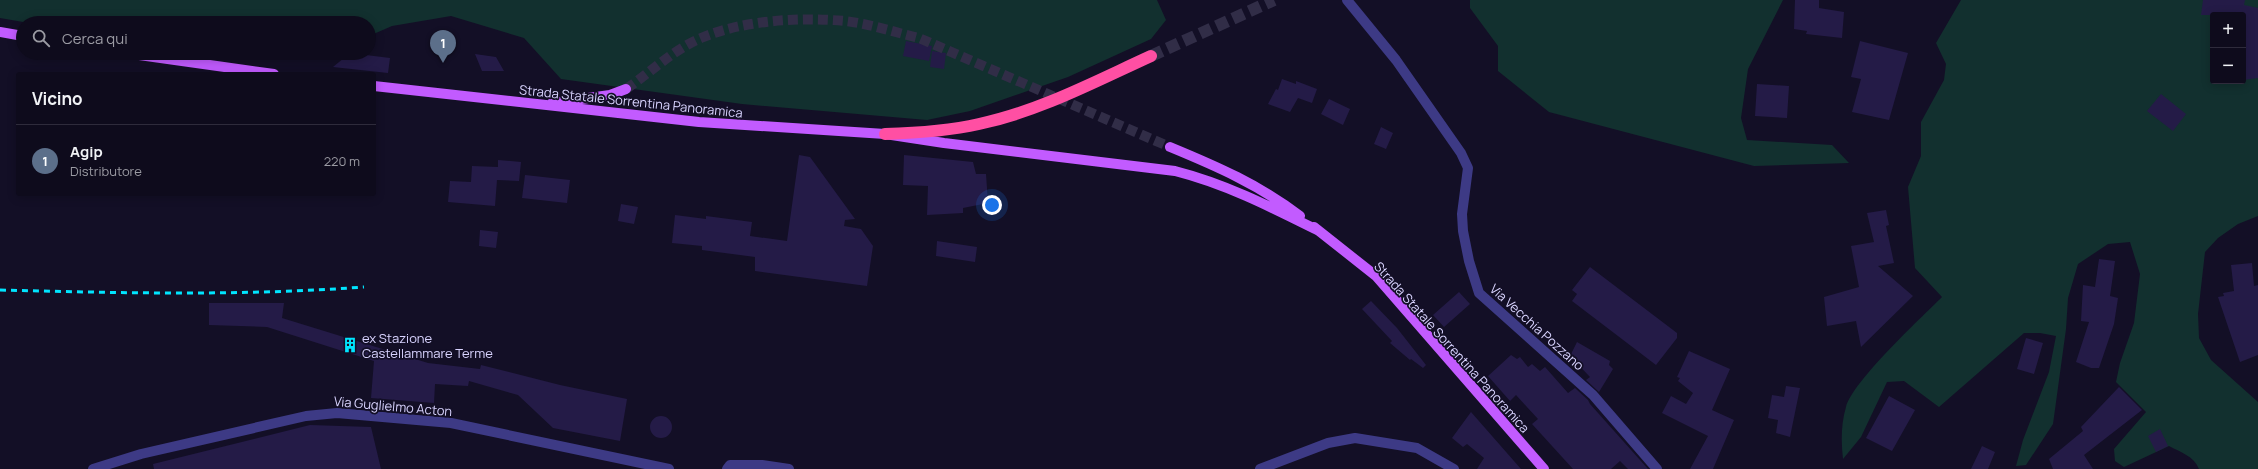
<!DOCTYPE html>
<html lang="it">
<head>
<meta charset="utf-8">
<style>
  body { margin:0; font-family:Manrope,sans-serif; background:#1c1929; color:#f1f3f6 }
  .controls { position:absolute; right:12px; top:12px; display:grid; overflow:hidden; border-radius:4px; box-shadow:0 2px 10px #0003 }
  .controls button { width:36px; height:36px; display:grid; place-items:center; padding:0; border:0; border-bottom:1px solid #2e2b3b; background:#0e0b1c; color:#f1f3f6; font:20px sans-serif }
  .you { position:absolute; left:992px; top:205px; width:14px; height:14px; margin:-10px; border:3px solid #fff; border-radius:50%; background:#1a73e8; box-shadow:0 0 0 6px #1a73e833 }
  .badge { display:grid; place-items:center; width:26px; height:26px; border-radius:50%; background:#0f766e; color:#fff; font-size:13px; font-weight:700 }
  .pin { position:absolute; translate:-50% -33px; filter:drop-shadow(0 1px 2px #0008) }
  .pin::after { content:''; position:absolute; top:21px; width:14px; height:12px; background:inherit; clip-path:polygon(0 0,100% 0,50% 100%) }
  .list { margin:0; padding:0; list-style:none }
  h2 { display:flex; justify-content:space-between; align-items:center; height:52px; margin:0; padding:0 16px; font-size:17px }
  h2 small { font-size:13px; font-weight:400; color:#9b9ba3 }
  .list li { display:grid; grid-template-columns:26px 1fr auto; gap:12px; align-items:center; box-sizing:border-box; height:72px; padding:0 16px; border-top:1px solid #2e2b3b }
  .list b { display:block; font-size:15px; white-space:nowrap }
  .list p { margin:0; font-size:13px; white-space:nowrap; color:#9b9ba3 }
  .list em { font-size:13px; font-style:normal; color:#9b9ba3 }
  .icon { flex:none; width:22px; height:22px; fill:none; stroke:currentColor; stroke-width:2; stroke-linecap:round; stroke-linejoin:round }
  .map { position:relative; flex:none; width:2258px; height:469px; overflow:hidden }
  .search { position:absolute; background:#0e0b1c; box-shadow:0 2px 10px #0003; left:16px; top:16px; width:360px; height:44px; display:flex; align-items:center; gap:10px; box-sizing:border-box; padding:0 14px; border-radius:22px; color:#9b9ba3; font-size:15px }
  .panel { position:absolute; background:#0e0b1c; box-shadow:0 2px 10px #0003; left:16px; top:72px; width:360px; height:124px; border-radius:4px }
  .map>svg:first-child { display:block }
</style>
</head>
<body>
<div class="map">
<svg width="2258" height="469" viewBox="0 0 2258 469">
  <rect width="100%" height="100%" fill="#130f26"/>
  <path fill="#12302f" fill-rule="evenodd" d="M0 0H1157L1166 20 1151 39 1068 77 970 111 927 120 742 104 561 79 524 38 451 16 392 26 369 36V23H29L0 18Z
    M1470 0H1783L1748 69 1741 118 1747 140 1832 145 1849 163 1754 166 1549 112 1498 71V46L1470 8Z
    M1961 0H2258V216L2238 224 2218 238 2205 252 2198 314 2199 338 2211 360 2258 402V469H2199C2194 456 2180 452 2169 446L2124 467 2115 461 2114 449 2146 412 2116 382 2120 363 2134 323 2140 274 2130 242 2108 244 2078 264 2068 298 2066 329 2053 424 2026 465 2016 466 2023 440 2049 372 2056 336 2040 333H2024L1939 407 1904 381 1887 382 1861 437 1843 459C1841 442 1841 424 1846 407 1853 381 1920 319 1942 297L1915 268 1908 187 1921 156V122L1944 80 1946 64 1936 43ZM2213 15H2243V81H2213Z"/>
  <path fill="#241b47" d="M1795 0H1819V8L1844 12 1842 38 1806 34 1807 31 1794 29Z
    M2203 0H2245L2244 5 2258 8V78L2243 80V11L2242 15H2201Z
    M906 41 932 46 929 61 903 56Z
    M1860 41 1908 53 1889 120 1852 112 1861 79 1851 77Z
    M932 51 946 53 944 69 930 67Z
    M350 53 390 58 388 73 333 67Z
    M475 54 496 57 504 71H482Z
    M1282 79 1296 84V81L1317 89 1312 103 1298 98 1290 112 1268 104 1276 89 1278 90Z
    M1757 84 1789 86 1787 118 1755 116Z
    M2161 94 2186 114 2173 131 2147 111Z
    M1329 99 1350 109 1343 125 1321 114Z
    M1381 127 1393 133 1386 149 1374 144Z
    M799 155 810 157 855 219 845 220 844 226 861 229 873 246 867 286 755 271V257L702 250V246L672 243 675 215 706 219V216L752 222 750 236 787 241Z
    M904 155 973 162 976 174H986L988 203 963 208V213L927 215 928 186 903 185Z
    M498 160 521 162 519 181 497 180 495 206 448 202 450 181 471 182 472 166 498 167Z
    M525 175 570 180 567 203 522 198Z
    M621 204 638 207 634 224 618 221Z
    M1886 210 1889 225 1886 226 1894 263 1878 266 1913 296 1861 347 1856 321 1827 326 1824 297 1859 287 1851 246 1874 242 1867 213Z
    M480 230 498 232 496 248 479 246Z
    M937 241 977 247 975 262 936 256Z
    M2099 259 2115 261 2110 296 2118 298 2114 324 2099 368H2091L2076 362 2089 322 2081 321 2083 285 2095 287Z
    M2252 263 2254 286 2258 285V355L2240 362 2218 297 2224 296 2223 293 2234 291 2231 265Z
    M1590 267 1677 333V338L1656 365 1572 301 1577 294 1572 290Z
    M1459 292 1470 304 1444 327 1433 315Z
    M1371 301 1397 328 1426 365 1423 368 1411 359 1410 360 1390 343 1392 341 1362 309Z
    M209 303H284L282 318 428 363 480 369 481 365 560 385 627 399 620 441 553 428 518 395 469 381 468 386 435 384 434 403 371 398 374 361 267 327 209 325Z
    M2026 338 2043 343 2034 374 2017 369Z
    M1577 342 1610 361 1609 365 1613 369 1599 392 1586 380 1590 377 1570 356Z
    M1689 351 1730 369 1712 410 1734 420 1713 469H1690L1708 436 1662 413 1671 396 1686 404 1693 393 1678 381 1680 378 1677 377Z
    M1511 355 1517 359 1520 357 1528 367 1532 364 1540 371 1545 367 1568 393 1575 388 1588 400 1590 404 1648 469H1628L1620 461 1611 469H1573L1532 424 1538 419 1516 395 1510 401 1488 376Z
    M1786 386 1800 388 1790 437 1776 433 1778 420 1768 418 1772 395 1784 397Z
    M2119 387 2142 410 2084 455 2093 469H2053L2049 459 2083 431 2081 427Z
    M1889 396 1915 410 1892 451 1866 438Z
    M1471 412 1521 469H1477L1484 458 1467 444 1463 447 1452 438Z
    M650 427a11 11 0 1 1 22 0a11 11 0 1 1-22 0Z
    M310 425 371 427 381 469H154L153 464Z
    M2160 429 2168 446 2156 452 2148 436Z
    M1982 446 1995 452 1988 469H1971Z"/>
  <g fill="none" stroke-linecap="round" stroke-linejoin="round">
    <path stroke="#312d47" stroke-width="10" stroke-dasharray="10 5" stroke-linecap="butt" d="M626 89C651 72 673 50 701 38 744 20 799 17 845 21 870 24 894 32 919 38L1170 147"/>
    <path stroke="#312d47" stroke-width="12" stroke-dasharray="12 6" stroke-linecap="butt" d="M1151 56 1274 0"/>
    <path stroke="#3d3a85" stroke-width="10" d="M1347 0 1396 60 1461 153 1468 168 1462 214 1463 231 1469 261 1479 293 1593 395 1657 469
      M93 469 141 454 306 416 337 413 451 423 669 469
      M727 469 730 465H762L789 469
      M1260 469 1328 443 1355 438 1417 448 1454 469"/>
    <path stroke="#c25bff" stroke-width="10" d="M0 32 23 36
      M125 53 274 74
      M374 86 699 122 885 134 944 143 1175 171C1226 184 1271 207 1319 231
      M552 103 610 95 626 89
      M1170 147C1216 166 1260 185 1300 216
      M1314 227 1376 276 1544 469"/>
    <path stroke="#ff4fa3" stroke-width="12" d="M885 134C917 133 948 131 979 124 1040 111 1096 81 1151 56"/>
    <path stroke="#00e5ff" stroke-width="3" stroke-dasharray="6 5" stroke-linecap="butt" d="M0 290C121 293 243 296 364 287"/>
  </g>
  <defs>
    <symbol id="building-bare" viewBox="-9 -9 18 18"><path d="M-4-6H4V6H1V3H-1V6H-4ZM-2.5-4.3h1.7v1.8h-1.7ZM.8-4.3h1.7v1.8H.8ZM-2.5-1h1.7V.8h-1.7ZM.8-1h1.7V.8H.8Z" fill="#00e5ff" stroke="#130f26" stroke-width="2.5" paint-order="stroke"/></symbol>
  </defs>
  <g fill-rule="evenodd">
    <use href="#building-bare" x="339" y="334" width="22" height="22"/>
  </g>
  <g text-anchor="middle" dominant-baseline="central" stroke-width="3.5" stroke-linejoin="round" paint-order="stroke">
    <g font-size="13" fill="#d9d4ff" stroke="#130f26">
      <text transform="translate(631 101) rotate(6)">Strada Statale Sorrentina Panoramica</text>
      <text transform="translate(1537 327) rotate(42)">Via Vecchia Pozzano</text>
      <text transform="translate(1452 347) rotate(48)">Strada Statale Sorrentina Panoramica</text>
      <text transform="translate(393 406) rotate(5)">Via Guglielmo Acton</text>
    </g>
    <g font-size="13" fill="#d9d4ff" stroke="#130f26" text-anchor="start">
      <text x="362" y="338">ex Stazione<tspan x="362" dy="15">Castellammare Terme</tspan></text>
    </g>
  </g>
</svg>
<div class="controls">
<button>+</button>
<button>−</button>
</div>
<div class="you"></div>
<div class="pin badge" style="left:443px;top:63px;background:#5c6f8a">1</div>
<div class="search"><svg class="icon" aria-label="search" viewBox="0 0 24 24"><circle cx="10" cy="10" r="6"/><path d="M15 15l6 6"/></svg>Cerca qui</div>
<section class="panel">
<h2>Vicino<small></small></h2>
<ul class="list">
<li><span class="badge" style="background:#5c6f8a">1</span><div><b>Agip</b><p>Distributore</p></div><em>220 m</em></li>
</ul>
</section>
</div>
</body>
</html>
